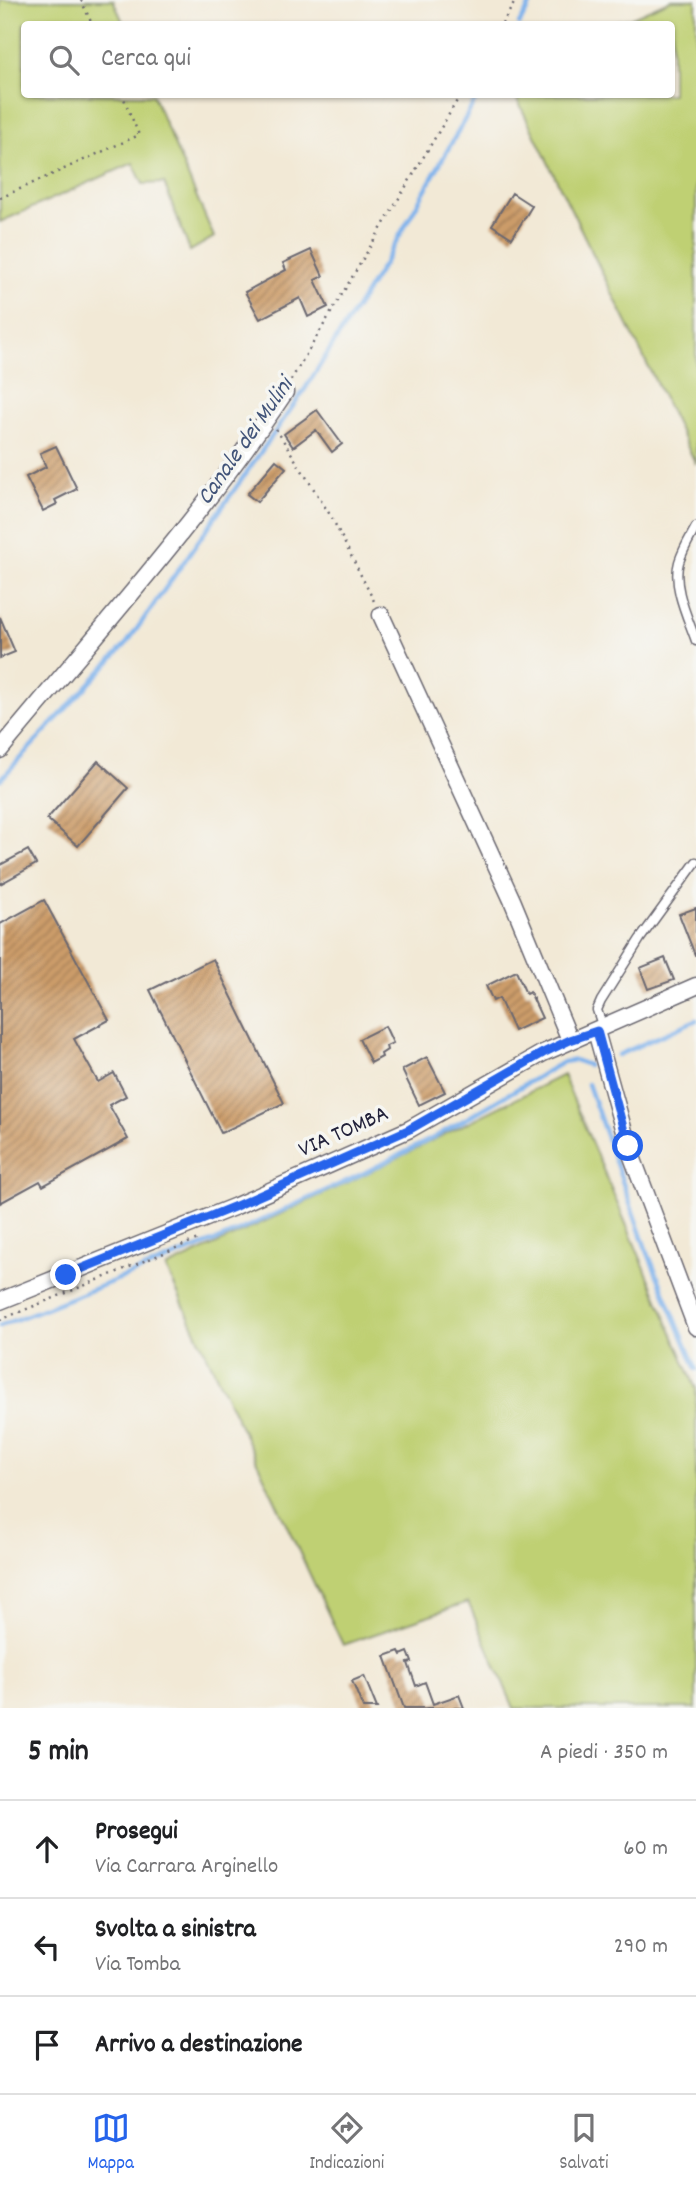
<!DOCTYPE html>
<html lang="it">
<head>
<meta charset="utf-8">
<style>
  body { margin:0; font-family:Dekko,sans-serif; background:#f2f2f2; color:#202124 }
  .stop { position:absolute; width:21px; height:21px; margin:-16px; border:5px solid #2563eb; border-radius:50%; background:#fff }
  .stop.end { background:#2563eb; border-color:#fff; box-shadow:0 2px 7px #0008 }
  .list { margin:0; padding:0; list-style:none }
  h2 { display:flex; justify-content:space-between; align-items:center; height:91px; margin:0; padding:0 28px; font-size:30px }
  h2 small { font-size:23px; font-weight:400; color:#757577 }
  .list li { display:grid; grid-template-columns:46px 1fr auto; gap:21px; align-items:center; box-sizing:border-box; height:98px; padding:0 28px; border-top:2px solid #e0e0e0 }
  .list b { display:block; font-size:26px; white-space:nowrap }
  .list p { margin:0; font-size:23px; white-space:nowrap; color:#757577 }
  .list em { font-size:23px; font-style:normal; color:#757577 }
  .icon { flex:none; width:38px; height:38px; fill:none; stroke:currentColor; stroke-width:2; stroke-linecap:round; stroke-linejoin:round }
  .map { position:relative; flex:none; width:696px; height:1708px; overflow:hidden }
  .search { position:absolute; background:#fff; box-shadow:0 2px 5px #0004; left:21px; right:21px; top:21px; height:77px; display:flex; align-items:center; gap:18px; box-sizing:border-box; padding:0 24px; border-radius:7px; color:#757577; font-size:26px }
  .sheet { height:385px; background:#fff }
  nav { display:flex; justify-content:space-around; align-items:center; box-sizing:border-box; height:98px; border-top:2px solid #e0e0e0; background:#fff; font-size:19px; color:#757577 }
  nav a { display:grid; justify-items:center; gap:4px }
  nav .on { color:#2563eb }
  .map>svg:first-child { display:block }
</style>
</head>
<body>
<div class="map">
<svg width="696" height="1708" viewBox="0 0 696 1708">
  <defs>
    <pattern id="building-hatch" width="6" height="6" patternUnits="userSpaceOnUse" patternTransform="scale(1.75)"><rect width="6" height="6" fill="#cc9c69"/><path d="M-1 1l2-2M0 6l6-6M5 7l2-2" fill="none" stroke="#a57f58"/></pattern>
  </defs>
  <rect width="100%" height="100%" fill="#f6f6f2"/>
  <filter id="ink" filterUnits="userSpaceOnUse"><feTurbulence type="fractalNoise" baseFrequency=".0143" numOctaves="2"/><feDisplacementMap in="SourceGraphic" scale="14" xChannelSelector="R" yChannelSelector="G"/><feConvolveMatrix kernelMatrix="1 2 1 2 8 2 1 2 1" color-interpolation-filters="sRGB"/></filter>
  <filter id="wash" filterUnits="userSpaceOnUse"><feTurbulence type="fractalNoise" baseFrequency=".00686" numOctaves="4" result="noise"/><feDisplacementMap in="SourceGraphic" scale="28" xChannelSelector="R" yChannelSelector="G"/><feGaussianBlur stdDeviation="1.57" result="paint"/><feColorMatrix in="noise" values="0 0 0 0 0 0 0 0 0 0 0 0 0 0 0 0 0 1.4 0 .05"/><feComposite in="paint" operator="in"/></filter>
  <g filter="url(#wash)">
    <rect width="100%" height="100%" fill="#f2e9d6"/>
    <path fill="#bfd073" stroke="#707957" stroke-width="2" d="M0 0H113L124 24H24V94L153 95 214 237 190 251 164 183 143 184 133 163 0 222Z
      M671 0H696V464L515 95 672 94V24H603L628 19Z
      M563 1075 696 1389V1708H514L468 1602 343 1645 166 1268 365 1174Z"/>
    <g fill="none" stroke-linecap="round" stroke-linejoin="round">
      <path stroke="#7eb2ec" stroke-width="4.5" d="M519 24 533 0
        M0 780 127 643 305 389 382 267 479 94
        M618 1055 696 1020
        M588 1084 645 1246 696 1369
        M0 1326 225 1237 364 1173 435 1137 563 1062 574 1060 588 1065"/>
    </g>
    <g id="blocks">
      <path fill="url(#building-hatch)" d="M512 193 532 206 512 238 492 225Z
        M311 250 323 276 315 280 328 307 308 317 300 298 260 319 245 292 286 270 283 263Z
        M317 410 342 444 332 452 316 430 293 447 284 434Z
        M56 446 77 489 55 500 57 504 43 511 26 477 46 467 40 453Z
        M276 460 286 468 257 502 247 494Z
        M0 617 15 652 0 658Z
        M98 761 128 788 78 846 47 819Z
        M28 850 36 864 0 884V865Z
        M44 900 109 1020 74 1039 98 1082 114 1073 126 1096 109 1105 128 1139 43 1186 40 1181 0 1203V924Z
        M696 908V955H695L679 914Z
        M665 958 674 980 648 989 640 968Z
        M213 959 284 1103 221 1133 150 990Z
        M516 971 526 994 530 992 542 1018 514 1031 499 998 493 1001 486 986Z
        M385 1026 393 1043 386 1046 387 1050 381 1054 382 1057 371 1063 359 1039Z
        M427 1057 445 1092 419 1105 402 1070Z
        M399 1651 401 1655 408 1652 412 1662 408 1663 416 1686 425 1682 433 1704 459 1695 464 1708H404L385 1656Z
        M364 1676 366 1681 377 1708H363L352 1681Z"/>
    </g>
  </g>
  <g filter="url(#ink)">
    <use href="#blocks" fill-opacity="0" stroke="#6b6871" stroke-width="2"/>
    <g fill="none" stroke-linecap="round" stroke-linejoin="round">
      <defs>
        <path id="service" d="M696 527C690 538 683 549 679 562 672 586 688 618 696 641
          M603 1028 597 1010 601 1001 640 939 696 862"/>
        <path id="minor" d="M381 615 512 900 570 1040
          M0 750C97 633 200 519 285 392
          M596 1031 628 1146 696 1327
          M0 1301 236 1206 410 1129 543 1053 696 986"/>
      </defs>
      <use href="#service" stroke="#6b6871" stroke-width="11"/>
      <use href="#minor" stroke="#6b6871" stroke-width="19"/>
      <path stroke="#6b6871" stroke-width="2.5" stroke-dasharray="2 5" stroke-linecap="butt" d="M81 0 92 24
        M502 24 516 0
        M0 198 139 135 122 94
        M291 380 461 94
        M276 429 332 518 375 603
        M0 1320 198 1239"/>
      <use href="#service" stroke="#fff" stroke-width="8"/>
      <use href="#minor" stroke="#fff" stroke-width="16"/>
    </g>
  </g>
  <g fill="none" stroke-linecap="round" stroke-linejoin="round" filter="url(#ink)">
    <path stroke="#2563eb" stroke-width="9" d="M66 1275 236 1206 410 1129 543 1053 570 1040 597 1031 628 1146"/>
  </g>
  <g text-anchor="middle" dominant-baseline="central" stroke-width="7" stroke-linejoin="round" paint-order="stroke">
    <g font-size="23" fill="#22223b" stroke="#f6f6f2">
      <text transform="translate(344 1133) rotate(-24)">VIA TOMBA</text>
    </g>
    <g font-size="24" font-style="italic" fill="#425479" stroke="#f6f6f2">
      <text transform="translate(246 442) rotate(-55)">Canale dei Mulini</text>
    </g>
  </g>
</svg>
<div class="stop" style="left:628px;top:1146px"></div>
<div class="stop end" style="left:66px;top:1275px"></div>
<div class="search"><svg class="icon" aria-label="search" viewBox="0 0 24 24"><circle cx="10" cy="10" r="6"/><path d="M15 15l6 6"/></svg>Cerca qui</div>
</div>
<section class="sheet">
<h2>5 min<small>A piedi · 350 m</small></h2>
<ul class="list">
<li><svg class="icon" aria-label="ahead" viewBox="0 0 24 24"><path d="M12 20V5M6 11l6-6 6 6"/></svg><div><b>Prosegui</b><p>Via Carrara Arginello</p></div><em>60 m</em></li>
<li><svg class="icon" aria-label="left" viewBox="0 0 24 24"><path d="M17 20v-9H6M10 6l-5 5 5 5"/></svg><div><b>Svolta a sinistra</b><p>Via Tomba</p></div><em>290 m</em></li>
<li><svg class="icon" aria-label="arrive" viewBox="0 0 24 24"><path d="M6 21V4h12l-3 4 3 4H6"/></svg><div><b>Arrivo a destinazione</b></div></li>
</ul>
</section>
<nav>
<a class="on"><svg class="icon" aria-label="map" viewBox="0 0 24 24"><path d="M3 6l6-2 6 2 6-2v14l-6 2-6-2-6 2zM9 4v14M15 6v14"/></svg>Mappa</a>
<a><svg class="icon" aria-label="directions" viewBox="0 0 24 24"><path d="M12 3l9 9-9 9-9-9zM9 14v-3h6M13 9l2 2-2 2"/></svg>Indicazioni</a>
<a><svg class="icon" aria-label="saved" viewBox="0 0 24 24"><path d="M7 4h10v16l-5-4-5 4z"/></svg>Salvati</a>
</nav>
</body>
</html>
